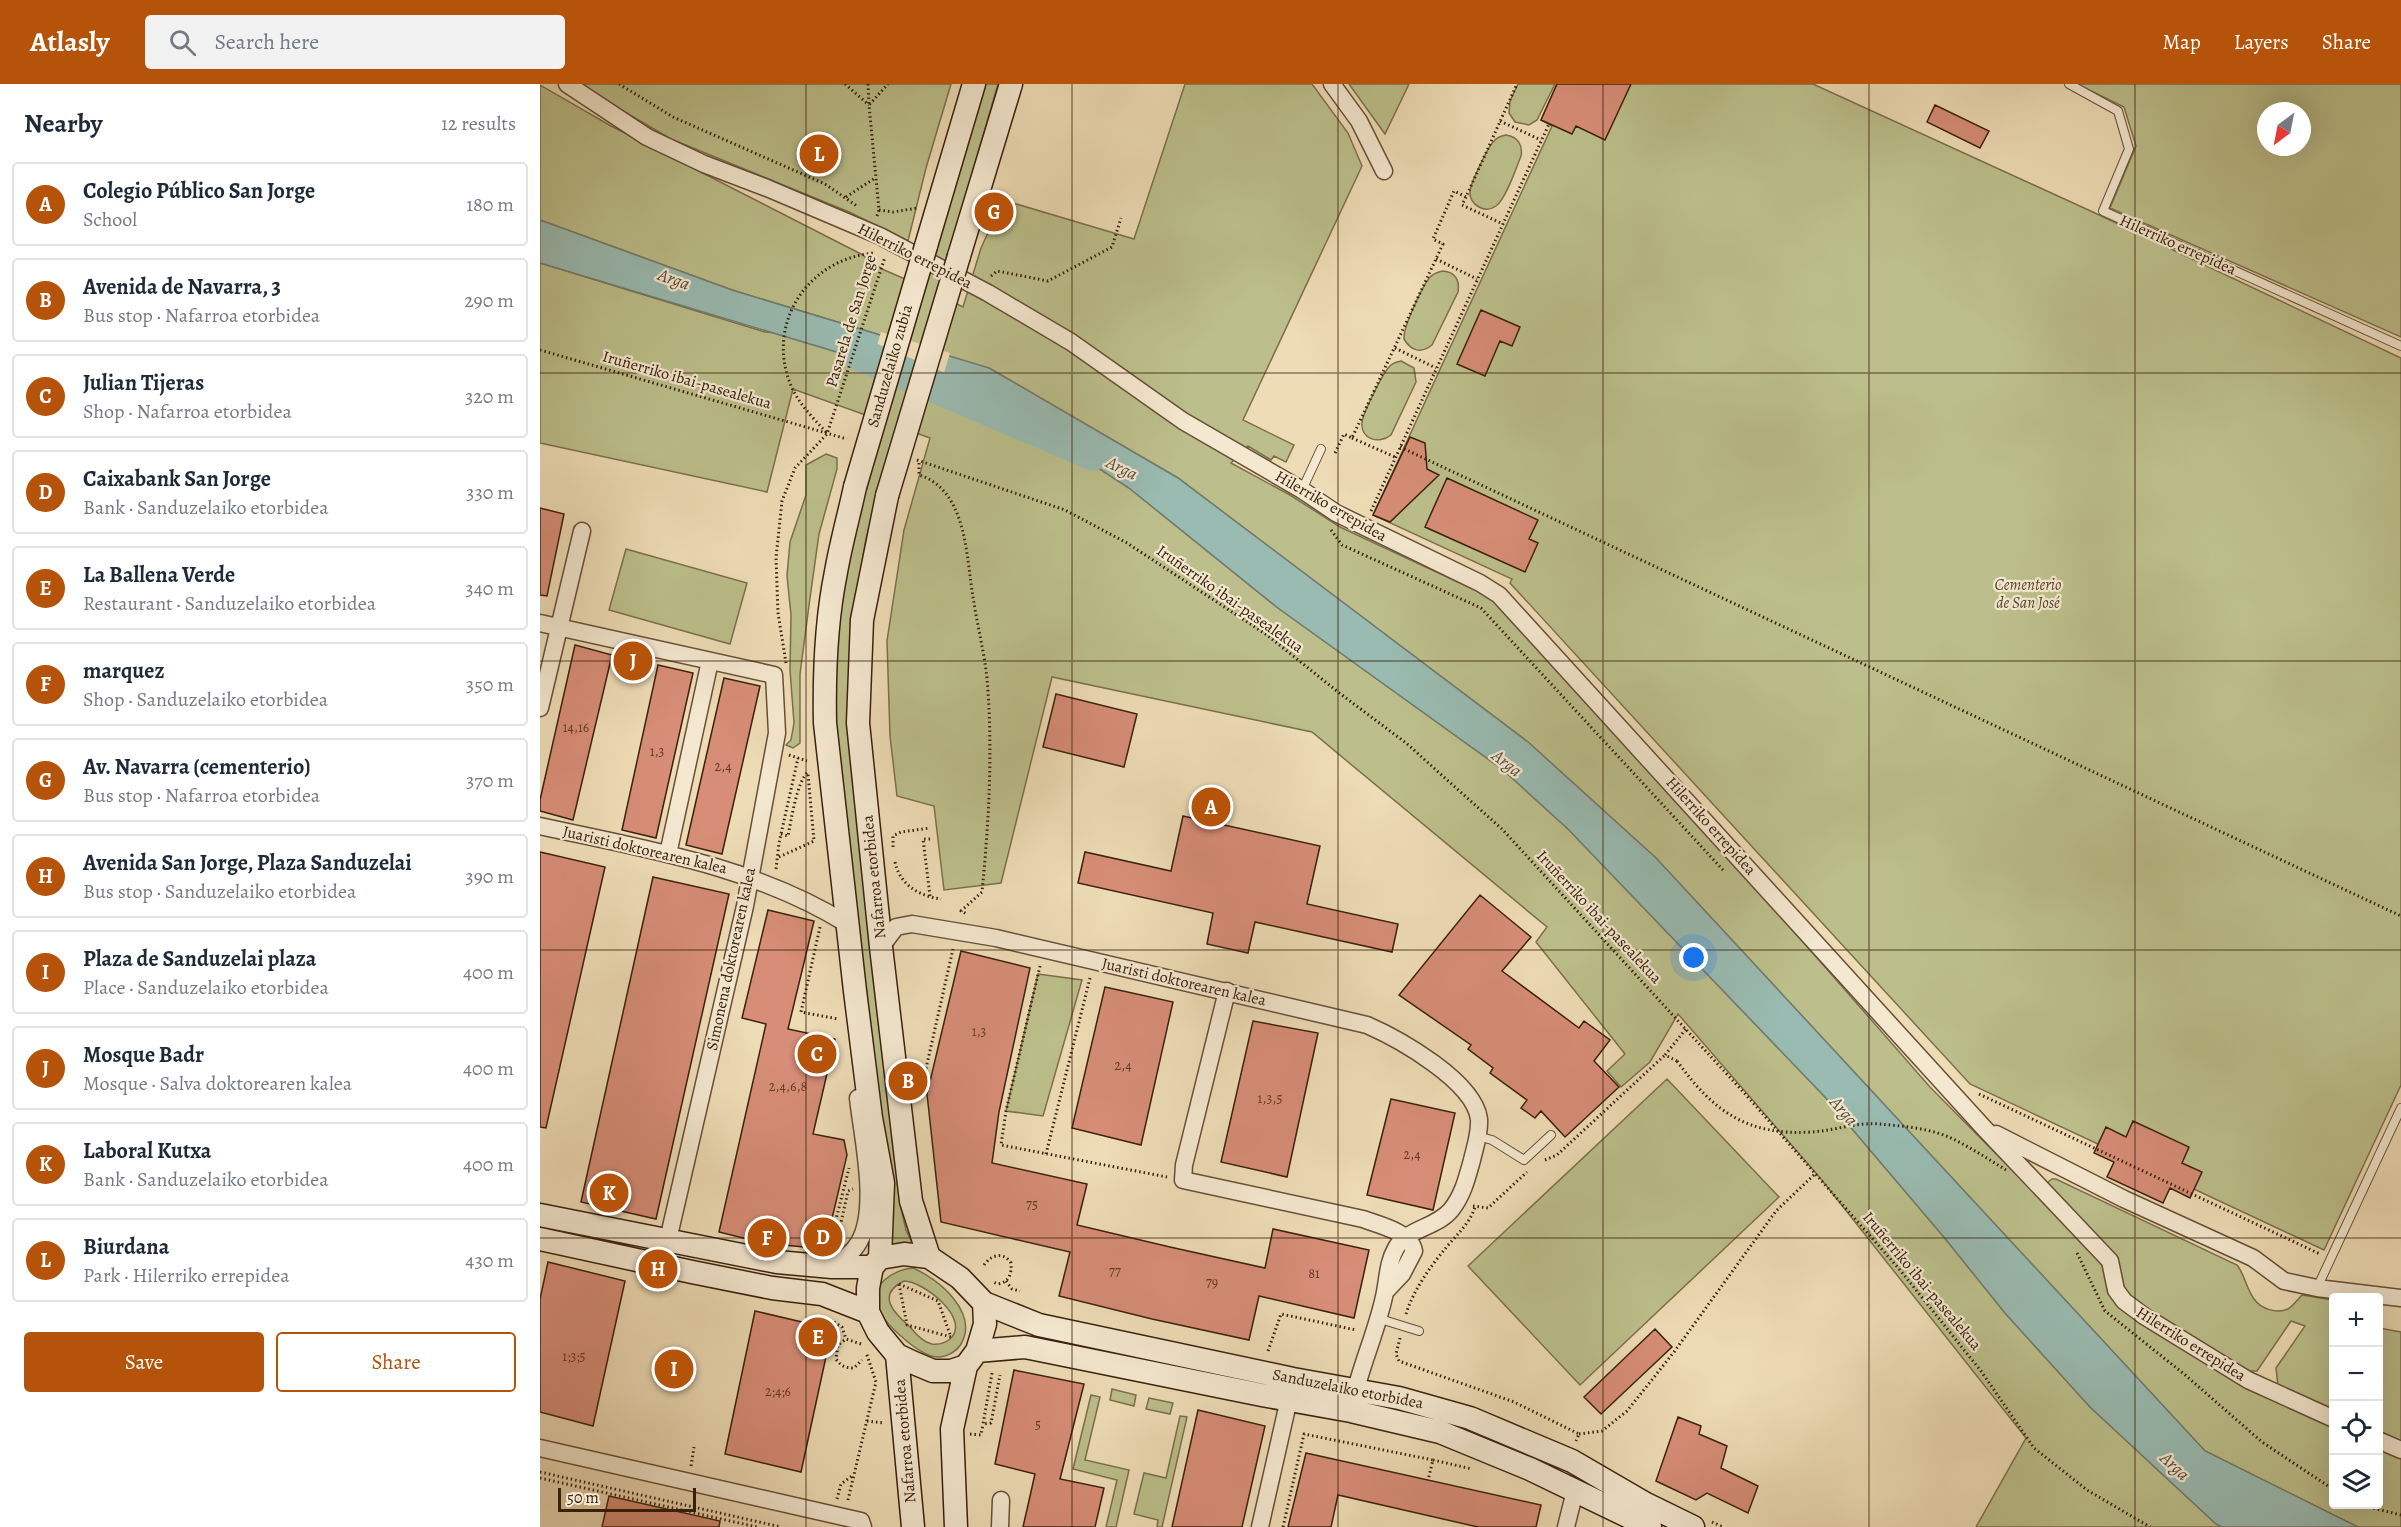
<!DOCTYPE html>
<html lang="en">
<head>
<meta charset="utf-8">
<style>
  body { margin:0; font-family:Alegreya,serif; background:#f2f2f3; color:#1f2937 }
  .controls { position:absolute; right:18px; bottom:18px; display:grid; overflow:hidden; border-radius:6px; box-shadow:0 6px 24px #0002 }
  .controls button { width:54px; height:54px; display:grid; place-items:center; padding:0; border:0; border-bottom:2px solid #e0e1e3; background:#fff; color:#1f2937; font:30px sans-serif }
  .compass { position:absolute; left:1717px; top:18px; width:54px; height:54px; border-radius:50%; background:#fff; box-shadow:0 6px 24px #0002; rotate:212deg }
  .scale { position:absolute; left:18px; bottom:15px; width:138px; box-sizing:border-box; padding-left:6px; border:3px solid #3b200c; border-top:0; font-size:16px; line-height:21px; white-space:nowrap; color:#3b200c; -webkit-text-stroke:4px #f4e8d0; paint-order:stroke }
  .you { position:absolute; left:1154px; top:874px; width:21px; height:21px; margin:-15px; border:4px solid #fff; border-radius:50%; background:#1a73e8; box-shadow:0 0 0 9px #1a73e833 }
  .badge { display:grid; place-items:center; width:39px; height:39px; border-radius:50%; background:#b45309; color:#fff; font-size:20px; font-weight:700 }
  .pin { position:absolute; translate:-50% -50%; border:3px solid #fff; box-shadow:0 2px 6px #0006 }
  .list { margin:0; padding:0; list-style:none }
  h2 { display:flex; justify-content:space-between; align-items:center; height:78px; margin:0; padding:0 24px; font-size:26px }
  h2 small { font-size:20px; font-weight:400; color:#747a83 }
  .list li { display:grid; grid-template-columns:39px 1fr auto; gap:18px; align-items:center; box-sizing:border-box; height:84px; margin:0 12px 12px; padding:0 12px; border:2px solid #e0e1e3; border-radius:6px }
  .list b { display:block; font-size:22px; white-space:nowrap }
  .list p { margin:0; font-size:20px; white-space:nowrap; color:#747a83 }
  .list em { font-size:20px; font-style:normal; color:#747a83 }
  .actions { display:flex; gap:12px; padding:18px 24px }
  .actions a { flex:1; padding:14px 0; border:2px solid #b45309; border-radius:6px; text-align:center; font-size:21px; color:#b45309 }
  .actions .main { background:#b45309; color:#fff }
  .icon { flex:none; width:33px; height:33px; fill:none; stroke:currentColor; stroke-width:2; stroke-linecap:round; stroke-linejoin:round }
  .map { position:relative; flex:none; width:1861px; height:1443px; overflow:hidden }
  header { display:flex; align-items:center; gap:36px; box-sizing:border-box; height:84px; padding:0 30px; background:#b45309; color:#fff }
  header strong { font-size:28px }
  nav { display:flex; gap:33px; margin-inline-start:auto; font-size:21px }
  .search { width:420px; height:54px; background:#f2f2f3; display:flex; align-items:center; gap:15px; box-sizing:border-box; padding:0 21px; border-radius:6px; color:#747a83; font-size:22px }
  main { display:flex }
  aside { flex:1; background:#fff }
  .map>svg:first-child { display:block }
</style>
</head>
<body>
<header>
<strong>Atlasly</strong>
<div class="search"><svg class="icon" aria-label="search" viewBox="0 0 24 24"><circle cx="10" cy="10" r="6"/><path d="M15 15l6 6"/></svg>Search here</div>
<nav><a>Map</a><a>Layers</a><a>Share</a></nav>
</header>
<main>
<aside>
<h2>Nearby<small>12 results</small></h2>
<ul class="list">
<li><span class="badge">A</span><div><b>Colegio Público San Jorge</b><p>School</p></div><em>180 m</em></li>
<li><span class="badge">B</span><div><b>Avenida de Navarra, 3</b><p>Bus stop · Nafarroa etorbidea</p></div><em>290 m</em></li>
<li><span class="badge">C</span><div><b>Julian Tijeras</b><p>Shop · Nafarroa etorbidea</p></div><em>320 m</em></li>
<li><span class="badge">D</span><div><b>Caixabank San Jorge</b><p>Bank · Sanduzelaiko etorbidea</p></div><em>330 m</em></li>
<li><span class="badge">E</span><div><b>La Ballena Verde</b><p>Restaurant · Sanduzelaiko etorbidea</p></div><em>340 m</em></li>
<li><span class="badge">F</span><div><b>marquez</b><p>Shop · Sanduzelaiko etorbidea</p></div><em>350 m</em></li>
<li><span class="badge">G</span><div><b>Av. Navarra (cementerio)</b><p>Bus stop · Nafarroa etorbidea</p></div><em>370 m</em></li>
<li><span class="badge">H</span><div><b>Avenida San Jorge, Plaza Sanduzelai</b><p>Bus stop · Sanduzelaiko etorbidea</p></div><em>390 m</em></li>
<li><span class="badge">I</span><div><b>Plaza de Sanduzelai plaza</b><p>Place · Sanduzelaiko etorbidea</p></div><em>400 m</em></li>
<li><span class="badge">J</span><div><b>Mosque Badr</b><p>Mosque · Salva doktorearen kalea</p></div><em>400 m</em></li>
<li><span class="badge">K</span><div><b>Laboral Kutxa</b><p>Bank · Sanduzelaiko etorbidea</p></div><em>400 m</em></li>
<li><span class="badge">L</span><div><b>Biurdana</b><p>Park · Hilerriko errepidea</p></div><em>430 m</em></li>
</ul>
<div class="actions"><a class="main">Save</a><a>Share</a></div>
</aside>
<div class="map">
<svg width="1861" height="1443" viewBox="0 0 1861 1443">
  <rect width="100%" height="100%" fill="#eedcb6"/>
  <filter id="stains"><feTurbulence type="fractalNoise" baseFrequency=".00333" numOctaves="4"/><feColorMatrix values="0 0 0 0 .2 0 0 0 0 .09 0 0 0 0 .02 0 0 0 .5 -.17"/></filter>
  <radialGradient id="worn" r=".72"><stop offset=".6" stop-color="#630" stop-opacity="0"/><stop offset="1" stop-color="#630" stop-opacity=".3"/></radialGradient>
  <path fill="#bcbf8b" stroke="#7c704c" stroke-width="1.5" fill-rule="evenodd" d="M37 0H411L386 84 368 157 309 128 131 55Z
    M444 0H458L397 210 423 223 441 164 463 116 594 155 645 0H772L808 49 822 82 703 336 754 361 746 378 734 372 731 376 708 362 691 379 750 411 800 443 950 513 1151 730 1390 1003 1566 1181 1571 1211 1793 1339 1794 1420H1838L1839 1360 1861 1361V1443H1818L1665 1367 1116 774 988 658 638 394 449 284 372 291 453 315 589 404 738 524 962 685 1028 745 1285 1013 1403 1152 1465 1229 1550 1323 1676 1440 1682 1443H1436L1486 1354 1281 1095 1138 930 1110 978 1081 1003 1067 987 1085 970 996 858 1007 843 772 648 512 593 461 799 404 806 394 722 357 712 350 652 347 557 364 446 390 354 357 342 326 455 314 528 329 856 360 1120 366 1146 375 1165 343 1167 340 1024 296 648C294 607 293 565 299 524 308 461 327 399 345 338L253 305 227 408 0 359V179L225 248 366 259 192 206 0 136V1L71 42 321 170 342 185 383 203Z
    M809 0H869L845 50Z
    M978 0H1015L997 36 989 41 975 38 969 29 970 17Z
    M1017 0H1273L1555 129 1861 274V1001L1784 1166 1430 1000 970 499 972 495 833 431 1012 42 1001 36Z
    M1537 0H1861V253L1570 124 1596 62 1584 23ZM1726 27H1762V63H1726Z
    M966 51C978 53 983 61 981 72 976 84 966 115 956 122 945 130 929 121 930 107 931 98 948 63 954 57 957 53 961 52 966 51Z
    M903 187C915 188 920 196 918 208L892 261C881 270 871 267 864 255 863 243 882 203 890 193 894 189 898 188 903 187Z
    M861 277 874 284 876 298 851 351C839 361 820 355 822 338 824 327 842 291 849 283 852 279 856 278 861 277Z
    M286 370 297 374V385L279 450 270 514 260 590V659L253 664 246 661 251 656 254 639 250 586 251 531 247 492 250 458 266 411V381Z
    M86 465 207 499 190 560 69 526Z
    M498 890 542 896 503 1032 466 1027Z
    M1127 995 1239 1113 1040 1301 928 1182Z
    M1512 1095H1516L1697 1181C1705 1191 1706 1204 1714 1215 1721 1225 1737 1230 1748 1225 1753 1222 1758 1215 1762 1211L1793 1216V1328L1738 1302 1736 1284 1765 1242 1751 1237 1717 1287H1710L1674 1268 1592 1216 1508 1103V1098Z
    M373 1184C399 1195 439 1229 421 1260 417 1267 407 1273 398 1273 380 1273 346 1241 338 1225 327 1202 354 1185 373 1184ZM364 1197C383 1197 432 1235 410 1255 405 1259 399 1261 392 1260 383 1258 376 1250 370 1243 355 1230 335 1211 364 1197Z
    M1839 1244 1861 1248V1357L1839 1347Z
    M572 1305 596 1311 594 1322 570 1316Z
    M551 1311 560 1313 545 1376 589 1386 576 1443H566L577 1396 533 1385Z
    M609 1314 633 1319 630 1330 606 1325Z
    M640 1332 647 1333 622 1443H617L618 1436 594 1430 604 1389 626 1394Z"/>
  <path fill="#99bbb1" stroke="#737d6f" stroke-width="1.5" d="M0 136 192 206 449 284 638 394 988 658 1116 774 1665 1367 1818 1443H1682L1676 1440 1550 1323 1465 1229 1403 1152 1285 1013 1028 745 962 685 738 524 589 404 453 315 0 179Z"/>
  <path fill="#eedcb6" d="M341 248 410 269 400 302 331 282Z"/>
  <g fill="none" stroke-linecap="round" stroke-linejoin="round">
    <path stroke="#99bbb1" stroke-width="33" d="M319 270 553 370"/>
  </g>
  <path fill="#d78d77" stroke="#3b200c" stroke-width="1.5" d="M1017 0H1091L1065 56 1036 42 1032 50 1001 36Z
    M1395 21 1449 47 1440 64 1387 38Z
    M941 226 980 243 972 262 960 257 945 292 917 280Z
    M870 353 885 359 887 385 899 391 850 438 833 431Z
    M907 394 998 436 989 455 998 459 985 488 885 443Z
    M0 424 24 430 7 512 0 511Z
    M35 561 72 571 33 736 0 727V716Z
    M118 581 153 589 116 754 82 746Z
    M184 594 220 602 182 770 146 761Z
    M516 610 597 630 584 683 503 663Z
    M643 732 780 762 767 820 858 840 852 868 715 838 708 869 667 860 673 829 538 799 545 768 631 787Z
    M0 768 65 783 6 1044 0 1043Z
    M113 793 189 810 116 1135 41 1118Z
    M940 811 991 853 962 887 1039 944 1044 937 1070 956 1054 977 1079 1003 1025 1053 1001 1027 995 1034 981 1024 987 1016 950 989 953 984 928 965 931 961 859 911Z
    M228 826 274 837 248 945 295 955 273 1050 304 1056 307 1071 286 1160 264 1163 223 1159 179 1148 226 940 202 934Z
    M421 867 490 884 459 1028 452 1079 547 1100 537 1141 630 1163 725 1184 733 1145 829 1166 814 1234 719 1212 709 1256 612 1235 519 1212 530 1168 401 1138 387 1010Z
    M565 903 633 918 601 1061 532 1044Z
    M713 937 778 949 747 1093 681 1078Z
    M851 1015 915 1029 893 1126 827 1111Z
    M1593 1037 1649 1063 1642 1079 1662 1088 1650 1114 1630 1104 1623 1119 1567 1093 1574 1078 1554 1069 1566 1043 1586 1053Z
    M8 1178 85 1197 53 1342 0 1328V1215Z
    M215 1227 292 1245 261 1388 185 1370Z
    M1115 1245 1132 1263 1061 1330 1044 1313Z
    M474 1286 544 1300 520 1395 564 1404 555 1443H483L495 1390 455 1380Z
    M658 1326 725 1342 702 1443H632Z
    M1138 1333 1161 1342 1159 1350 1187 1362 1181 1384 1218 1402 1208 1429 1167 1409 1156 1416 1116 1397Z
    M766 1369 1001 1421 996 1443H938L798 1411 791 1443H748Z
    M69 1412 180 1437 179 1443H62Z"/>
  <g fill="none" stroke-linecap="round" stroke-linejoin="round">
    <defs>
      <path id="lane" d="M1529 0 1578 27 1589 65 1563 127 1861 262
        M762 406 781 365
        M937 1052 952 1056 984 1076 1011 1051
        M1777 1204 1861 1024
        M837 1234 879 1247"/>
      <path id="street" d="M27 0 107 53 164 80 227 104 340 152 448 209 531 258 643 337 762 406 796 429 940 499 959 511 1444 1044 1570 1177 1576 1206 1584 1217 1604 1232 1708 1296 1794 1335
        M792 0 819 37 844 87
        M0 539 234 591 237 649 205 822 128 1156
        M0 624 42 447
        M0 742C105 765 214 782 307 840
        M128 770 170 577
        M341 863 356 843 372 840 456 854 827 941C859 955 934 997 939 1035 940 1049 935 1063 932 1076 927 1094 923 1111 911 1126 896 1144 868 1144 856 1164 848 1178 848 1192 845 1208 838 1245 821 1280 813 1317
        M687 907 644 1081 643 1096 823 1135C839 1141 871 1148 874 1167L862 1190 845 1208
        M1456 1050 1584 1115 1713 1174 1744 1197 1777 1204 1861 1214
        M292 1183C302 1176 313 1169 319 1158 339 1124 322 1052 318 1014
        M1838 1356 1861 1366
        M0 1364 321 1437 323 1443
        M460 1443 461 1416
        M720 1443 751 1306
        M1026 1443 1035 1407"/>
      <path id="secondary" d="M386 162 434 0
        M419 172 471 0
        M315 403C309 431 301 459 296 488 286 537 284 589 285 639L315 907 331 1034 343 1099 340 1174
        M347 412 322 536 318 639 341 863 371 1117 389 1173
        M0 1131 237 1178 292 1183H332
        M0 1155 152 1188 232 1204 282 1210 328 1228
        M364 1170 389 1173 420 1194 444 1219 445 1240 437 1267 426 1282 411 1287H393L374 1279 357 1271 338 1248 328 1228V1204L332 1183 340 1174Z
        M444 1219 499 1241 753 1295 859 1314 930 1334 1032 1377 1106 1420 1153 1443
        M437 1267 485 1263 722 1311 811 1327 900 1348 990 1385 1110 1443
        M357 1271 373 1443
        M416 1443 412 1345 426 1282"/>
    </defs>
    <use href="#lane" stroke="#684f36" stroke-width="10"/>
    <use href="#street" stroke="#684f36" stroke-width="19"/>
    <use href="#secondary" stroke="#3b200c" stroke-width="25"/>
    <path stroke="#3b200c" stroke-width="3" stroke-dasharray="1.5 3" stroke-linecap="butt" d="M79 0 133 33 285 100 317 122
      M305 0 329 21
      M328 0 329 21
      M960 37 1001 56
      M306 113 335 94
      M926 113 922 121 963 140
      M339 126 353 128 377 124
      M337 132 339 126 329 21 348 0
      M896 175 937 195
      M451 192 457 187 508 197 572 163 581 134
      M855 264 896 284
      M0 266 307 355
      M286 348C274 335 260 321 252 304 224 241 267 175 334 169
      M812 354 855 373
      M860 363 1861 832
      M795 369 804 350 812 354 903 160 893 155 914 107 926 113 977 0
      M377 376 525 426 587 459 727 551 798 608 866 659 962 745 1207 1012 1360 1186 1441 1287 1494 1364 1547 1406 1610 1443
      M379 379V391C427 406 426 472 433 513 437 540 444 567 447 594 453 665 449 737 442 808L421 827 427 830
      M831 427 1009 40
      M791 446 802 461 941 524 1183 786
      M246 579 238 529 236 474 242 417 255 384 287 350 345 173
      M249 671 267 677
      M241 750 248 752C251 737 257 697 268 688
      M353 763V752L361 748 390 744
      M239 773 274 757 268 690
      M355 778C360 801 379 812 401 815
      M236 785 239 759 258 674
      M390 812 383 755H391
      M280 843 261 928 298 935
      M500 882 466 1027 461 1061 627 1093
      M1137 977 1125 971 1146 945
      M1439 1010 1780 1170
      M380 1011 413 865
      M506 1070 550 894
      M1005 1076 1017 1071 1125 971
      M933 1122 948 1124 987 1088
      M290 1159 309 1084
      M291 1162 298 1152 308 1107 313 1105
      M1537 1169 1565 1227 1644 1290 1722 1358 1794 1406
      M444 1181C451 1171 463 1167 471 1179 472 1190 469 1198 458 1200L453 1198
      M466 1197 472 1205 480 1207
      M359 1200 398 1217 411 1253 367 1241Z
      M866 1230C873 1207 890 1183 905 1165 916 1151 929 1141 935 1123
      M294 1238 302 1243 306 1255
      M860 1254 856 1270 859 1277 974 1318 1039 1350 1036 1357
      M321 1260 306 1255 298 1261 296 1275C301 1282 305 1284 314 1284L322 1276
      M728 1267 741 1230 816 1246
      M452 1289 443 1340 451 1339 460 1291
      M327 1337 344 1339
      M430 1350 441 1351 443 1340
      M1039 1350 1062 1347 1087 1327 1134 1268 1236 1127 1276 1089
      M893 1376 932 1385
      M151 1382 154 1363
      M0 1388 241 1443
      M0 1394 217 1443
      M297 1415 301 1400 312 1392
      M308 1416 336 1298 326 1268
      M1816 1420 1861 1431
      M1172 1438 1183 1443
      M743 1443 764 1350 893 1376 888 1396"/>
    <use href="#lane" stroke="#f4e8d0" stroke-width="8"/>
    <use href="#street" stroke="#f4e8d0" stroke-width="16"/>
    <use href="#secondary" stroke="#f4e8d0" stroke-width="22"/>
    <defs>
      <path id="secondary-bridge" d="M315 403 386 162
        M347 412 419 172"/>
    </defs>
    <use href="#secondary-bridge" stroke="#3b200c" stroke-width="25" stroke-linecap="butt"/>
    <path stroke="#3b200c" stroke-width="3" stroke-dasharray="1.5 3" stroke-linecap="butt" d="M1137 977C1173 1027 1207 1052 1271 1048 1294 1047 1315 1038 1339 1040 1362 1042 1389 1044 1411 1054 1430 1063 1448 1075 1466 1086"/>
    <use href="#secondary-bridge" stroke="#f4e8d0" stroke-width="22"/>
  </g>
  <path fill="none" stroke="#3b200c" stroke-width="1.5" stroke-opacity="0.55" d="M266 0V1443M532 0V1443M798 0V1443M1063 0V1443M1329 0V1443M1595 0V1443M0 289H1861M0 577H1861M0 866H1861M0 1154H1861"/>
  <g text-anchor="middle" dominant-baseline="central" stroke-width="4.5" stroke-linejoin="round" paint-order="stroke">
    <g font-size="14" fill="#623b27">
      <text x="36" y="643">14,16</text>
      <text x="117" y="667">1,3</text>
      <text x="183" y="682">2,4</text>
      <text x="439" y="947">1,3</text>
      <text x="583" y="981">2,4</text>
      <text x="248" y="1002">2,4,6,8</text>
      <text x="730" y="1014">1,3,5</text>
      <text x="872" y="1070">2,4</text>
      <text x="492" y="1120">75</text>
      <text x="575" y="1187">77</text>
      <text x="774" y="1189">81</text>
      <text x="672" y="1198">79</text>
      <text x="34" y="1272">1;3;5</text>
      <text x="238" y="1307">2;4;6</text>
      <text x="498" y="1340">5</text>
    </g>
    <g font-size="16" fill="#3b200c" stroke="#f4e8d0">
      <text transform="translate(1638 161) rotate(24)">Hilerriko errepidea</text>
      <text transform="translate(375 172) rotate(27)">Hilerriko errepidea</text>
      <text transform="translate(311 237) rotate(-73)">Pasarela de San Jorge</text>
      <text transform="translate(350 282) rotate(-74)">Sanduzelaiko zubia</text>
      <text transform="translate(147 296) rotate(16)">Iruñerriko ibai-pasealekua</text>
      <text transform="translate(791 422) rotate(30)">Hilerriko errepidea</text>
      <text transform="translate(690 515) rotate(35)">Iruñerriko ibai-pasealekua</text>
      <text transform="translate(1171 742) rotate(48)">Hilerriko errepidea</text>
      <text transform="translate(105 766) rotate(13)">Juaristi doktorearen kalea</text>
      <text transform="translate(334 793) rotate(-96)">Nafarroa etorbidea</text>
      <text transform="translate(1059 833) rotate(47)">Iruñerriko ibai-pasealekua</text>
      <text transform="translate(191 875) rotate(-78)">Simonena doktorearen kalea</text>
      <text transform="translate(644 898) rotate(13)">Juaristi doktorearen kalea</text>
      <text transform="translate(1382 1197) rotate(50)">Iruñerriko ibai-pasealekua</text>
      <text transform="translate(1651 1260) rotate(32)">Hilerriko errepidea</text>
      <text transform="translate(808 1305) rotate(11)">Sanduzelaiko etorbidea</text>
      <text transform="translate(365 1357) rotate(-95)">Nafarroa etorbidea</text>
    </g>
    <g font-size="16" font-style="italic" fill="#5b482c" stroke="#f4e8d0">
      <text x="1488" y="501">Cementerio<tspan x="1488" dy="18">de San José</tspan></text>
    </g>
    <g font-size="18" font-style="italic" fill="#574e3e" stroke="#f4e8d0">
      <text transform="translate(134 195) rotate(20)">Arga</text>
      <text transform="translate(582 384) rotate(26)">Arga</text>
      <text transform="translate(967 679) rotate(38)">Arga</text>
      <text transform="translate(1304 1027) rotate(49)">Arga</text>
      <text transform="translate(1635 1382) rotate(43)">Arga</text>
    </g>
  </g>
  <rect width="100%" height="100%" filter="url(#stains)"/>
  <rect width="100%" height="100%" fill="url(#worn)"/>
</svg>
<div class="controls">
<button>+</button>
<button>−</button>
<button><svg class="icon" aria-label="locate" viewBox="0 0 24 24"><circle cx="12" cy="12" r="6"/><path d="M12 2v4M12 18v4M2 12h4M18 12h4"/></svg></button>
<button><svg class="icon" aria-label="layers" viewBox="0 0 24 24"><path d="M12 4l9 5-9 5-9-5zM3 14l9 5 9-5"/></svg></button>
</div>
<svg class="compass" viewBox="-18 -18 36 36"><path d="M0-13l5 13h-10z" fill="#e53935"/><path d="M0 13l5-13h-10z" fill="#747a83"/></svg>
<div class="scale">50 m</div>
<div class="you"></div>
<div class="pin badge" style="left:671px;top:723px">A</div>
<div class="pin badge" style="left:368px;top:997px">B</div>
<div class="pin badge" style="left:277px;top:970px">C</div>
<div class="pin badge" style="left:283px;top:1153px">D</div>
<div class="pin badge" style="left:278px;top:1253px">E</div>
<div class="pin badge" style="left:227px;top:1154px">F</div>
<div class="pin badge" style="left:454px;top:128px">G</div>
<div class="pin badge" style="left:118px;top:1185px">H</div>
<div class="pin badge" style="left:134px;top:1285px">I</div>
<div class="pin badge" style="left:93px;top:577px">J</div>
<div class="pin badge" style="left:69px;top:1109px">K</div>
<div class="pin badge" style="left:279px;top:70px">L</div>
</div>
</main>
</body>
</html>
